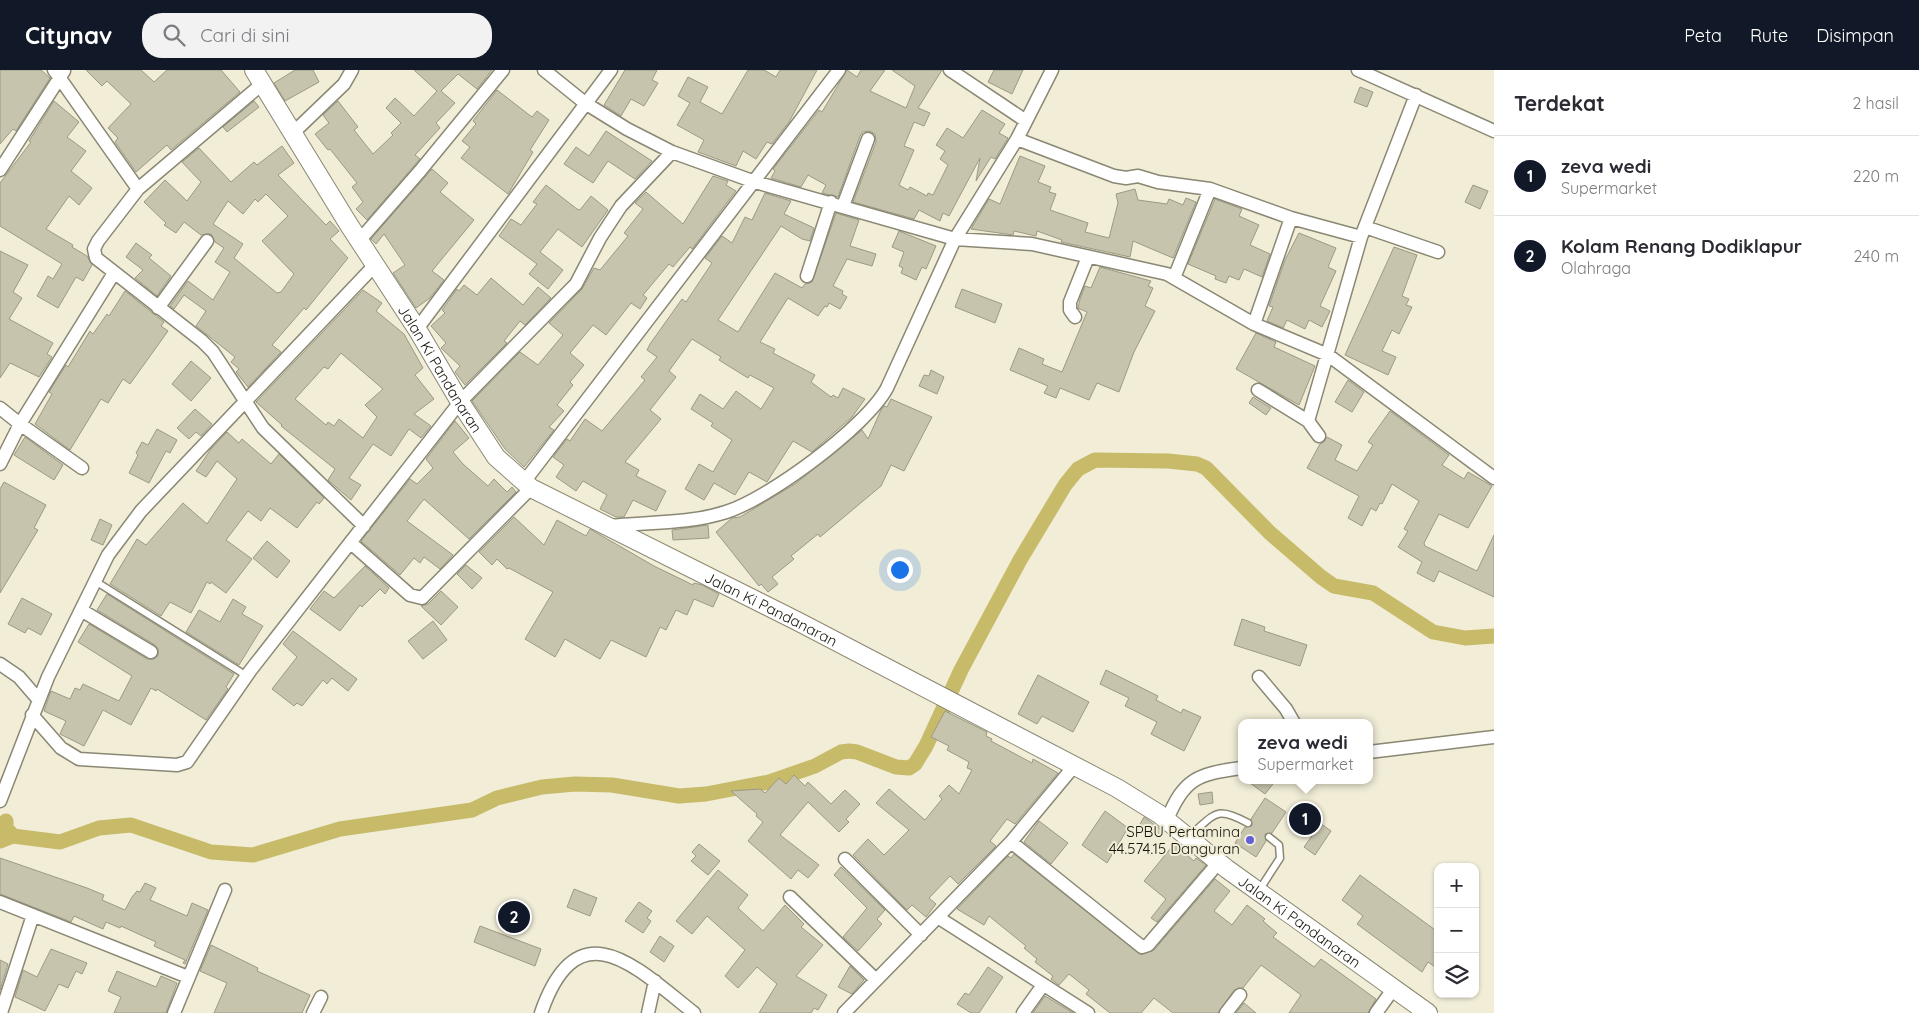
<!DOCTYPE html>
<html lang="id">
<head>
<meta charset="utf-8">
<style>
  body { margin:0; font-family:Quicksand,sans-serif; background:#f2f2f3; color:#2b2b33 }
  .controls { position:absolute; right:15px; bottom:15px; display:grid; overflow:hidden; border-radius:10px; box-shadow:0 1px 4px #0004 }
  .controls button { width:45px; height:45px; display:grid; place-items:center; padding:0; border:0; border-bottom:1px solid #e1e1e2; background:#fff; color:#2b2b33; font:25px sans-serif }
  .you { position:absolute; left:899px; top:499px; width:18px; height:18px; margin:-12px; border:4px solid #fff; border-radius:50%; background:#1a73e8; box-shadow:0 0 0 8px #1a73e833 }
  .badge { display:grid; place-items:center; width:32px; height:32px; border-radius:50%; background:#111827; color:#fff; font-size:16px; font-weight:700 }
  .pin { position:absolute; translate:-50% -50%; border:2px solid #fff; box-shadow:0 1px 5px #0006 }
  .popup { position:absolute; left:1238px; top:649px; width:135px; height:65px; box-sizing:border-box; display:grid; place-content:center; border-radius:10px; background:#fff; filter:drop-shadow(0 1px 4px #0005); font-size:16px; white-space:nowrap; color:#7c7c81 }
  .popup b { font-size:19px; color:#2b2b33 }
  .popup::after { content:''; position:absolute; left:50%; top:100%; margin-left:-10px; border:10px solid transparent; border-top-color:#fff }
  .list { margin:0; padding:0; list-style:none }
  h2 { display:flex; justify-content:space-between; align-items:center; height:65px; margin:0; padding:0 20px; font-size:21px }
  h2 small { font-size:16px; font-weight:400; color:#7c7c81 }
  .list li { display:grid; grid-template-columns:32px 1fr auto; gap:15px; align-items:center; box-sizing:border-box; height:80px; padding:0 20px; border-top:1px solid #e1e1e2 }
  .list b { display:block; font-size:19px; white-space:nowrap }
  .list p { margin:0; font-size:16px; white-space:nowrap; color:#7c7c81 }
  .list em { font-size:16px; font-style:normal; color:#7c7c81 }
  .icon { flex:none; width:28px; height:28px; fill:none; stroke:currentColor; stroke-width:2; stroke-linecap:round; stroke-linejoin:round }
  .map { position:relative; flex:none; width:1494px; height:943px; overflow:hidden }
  header { display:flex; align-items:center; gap:30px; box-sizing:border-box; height:70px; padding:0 25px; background:#111827; color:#fff }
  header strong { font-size:24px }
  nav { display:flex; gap:28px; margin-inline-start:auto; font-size:18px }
  .search { width:350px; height:45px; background:#f2f2f3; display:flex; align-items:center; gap:12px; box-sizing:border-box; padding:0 18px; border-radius:20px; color:#7c7c81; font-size:19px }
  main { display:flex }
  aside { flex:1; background:#fff }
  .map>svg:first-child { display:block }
</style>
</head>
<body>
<header>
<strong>Citynav</strong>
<div class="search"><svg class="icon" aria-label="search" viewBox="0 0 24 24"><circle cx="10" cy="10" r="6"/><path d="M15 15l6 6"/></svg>Cari di sini</div>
<nav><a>Peta</a><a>Rute</a><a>Disimpan</a></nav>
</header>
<main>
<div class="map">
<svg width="1494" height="943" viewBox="0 0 1494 943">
  <rect width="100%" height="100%" fill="#f1edd7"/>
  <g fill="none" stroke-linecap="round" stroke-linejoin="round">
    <path stroke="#c7ba68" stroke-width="15" d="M6 751V758L13 766
      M0 771 13 766 60 772 99 758 131 755 211 782 253 785 340 759 472 740 497 728 542 717 575 714 612 715 679 726 706 724 769 712 815 696 841 682 849 681 857 682 896 697 909 698 915 694 926 676 961 600 1020 490 1065 415 1078 399 1095 390 1168 391 1197 394 1206 398 1270 463 1321 507 1334 516 1373 523 1433 562 1465 568 1494 566"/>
  </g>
  <path fill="#c7c4ae" stroke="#9c9984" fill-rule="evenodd" d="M0 0H41L50 8 16 61 13 59 0 74Z
    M86 0H141L154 12 167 0H221L240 22 171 80 167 75 136 102 115 72 118 68 108 58 131 34 107 11 102 16Z
    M295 0H313L319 12 285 31 274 13Z
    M414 0H492L477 19 458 4 441 21 455 33 436 53 440 58 415 85 420 89 367 150 356 139 363 132 352 117 357 113 330 79 328 80 315 64 329 53 323 45 338 31 358 57 354 60 373 84 393 65 391 63 401 53 386 38 395 28 414 46 437 21Z
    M625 0H657L652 10 658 13 644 36 631 29 621 46 604 35Z
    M748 0H764L776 7 780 0H817L789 52 772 74 767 72 756 89 743 81 736 96 698 82 704 70 677 55 690 33 678 26 688 7 708 17 700 32 722 44Z
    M847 0 857 7 861 0H885L870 21 906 38 915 16 892 0H942L918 38 930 43 924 56 914 52 904 76 914 80 899 115 908 120 910 117 927 126 928 123 933 125 948 95 940 89 945 81 936 75 947 58 963 68 982 40 1005 54 999 63 1008 68 995 89 991 87 976 111 980 88 949 146 943 143 940 151 919 140 914 149 853 132 876 72 875 64 870 61 863 62 860 66 838 127 822 123 826 115 808 105 801 117 771 108 775 101 773 99 819 40 822 42Z
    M994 0H1023L1012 24 988 12Z
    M1360 17 1373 22 1367 37 1354 32Z
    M497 20 532 47 537 41 549 50 530 80 533 82 508 124 461 88 470 77 462 71 476 54 473 51Z
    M54 31 79 52 67 67 86 81 71 101 92 118 79 135 69 126 46 159 73 175 72 177 87 186 92 195 83 211 76 207 58 238 37 226 48 206 53 209 62 194 0 156V113L31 72 29 71Z
    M254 31 259 37 227 62 223 57Z
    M606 61 652 91 635 109 608 91 593 113 564 94 576 77 589 86Z
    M282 76 294 93 278 105 326 155 330 151 339 161 330 169 348 188 306 240 304 238 272 275 281 282 248 317 236 302 239 299 231 292 235 287 196 256 206 241 184 225 174 239 170 236 188 211 213 230 230 202 215 192 224 178 215 172 211 164 201 165 184 152 176 163 164 155 166 153 144 132 165 110 187 131 201 112 182 92 199 78 231 112 254 92 257 95ZM266 124 288 146 262 171 294 204 281 222 277 223 234 188 243 174 213 154 228 131 243 144 255 129 258 132Z
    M1020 86 1045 96 1038 112 1051 117 1049 122 1056 124 1050 140 1088 153 1085 162 1109 168 1118 133 1116 124 1135 119 1138 130 1167 134 1169 129 1183 135 1186 128 1196 132 1173 188 1133 171 1130 187 1061 172 1062 170 1037 161 1036 166 1014 161 1013 165 971 159 989 129 1000 134Z
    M432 99 448 113 440 122 474 150 432 201 444 210 430 228 416 238 393 203 405 195 384 164 376 174 371 169Z
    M713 106 728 111 726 115 736 121 732 126 692 179 690 177 673 197 669 194 643 225 647 228 640 239 631 233 606 265 593 255 570 283 584 295 570 312 573 315 557 335 564 341 549 357 554 360 524 397 505 379 472 331 520 282 538 295 563 265 549 253 582 219 594 198 600 200 628 166 624 163 643 139 635 133 646 122 683 154Z
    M546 115 577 139 580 140 591 126 608 140 582 177 558 159 540 182 563 200 548 219 529 204 537 194 499 166 511 149 521 155 537 134 533 132Z
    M1473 115 1488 121 1480 139 1465 132Z
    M765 123 791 131 784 144 814 158 810 171 802 169 781 156 718 250 738 262 775 203 802 218 805 214 812 212 836 143 859 150 850 176 876 184 872 196 847 189 833 216 843 221 842 224 847 227 840 239 829 233 827 237 825 236 818 246 788 228 760 272 775 279 773 283 815 305 811 312 831 327 833 325 838 328 843 318 865 329 852 347 812 382 793 371 767 412 749 402 735 425 714 413 704 430 685 419 699 394 713 402 732 370 711 356 713 353 691 339 700 324 723 339 736 321 761 339 774 318 750 305 748 308 735 300 719 290 721 287 692 269 669 301 676 307 650 340 661 349 625 392 639 400 636 406 666 421 656 441 633 430 624 447H616L600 439 607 425 583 411 576 421 556 407 564 395 553 387 567 369 570 371 585 349 602 361 645 310 641 307 657 287 647 280 650 274 682 229 686 232 712 193 705 188 722 166 732 173 745 147 752 150Z
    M1215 129 1242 139 1239 146 1259 155 1250 175 1270 184 1262 207 1244 199 1239 210 1229 206 1226 213 1215 209 1216 206 1188 194Z
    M899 161 936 176 926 199 922 197 916 210 901 203 903 198 899 196 904 182 892 177Z
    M1299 163 1336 178 1328 197 1336 201 1320 236 1330 241 1322 257 1309 250 1305 259 1287 250 1283 258 1267 251 1273 237 1269 236 1285 190Z
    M136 173 152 185 149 188 171 206 157 226 135 208 143 200 126 187Z
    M1394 177 1417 185 1402 226 1409 229 1406 235 1412 237 1399 264 1392 260 1382 281 1396 287 1388 305 1345 285Z
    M0 181 28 195 13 222 22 228 9 249 53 273 47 284 52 287 39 307 10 293 0 308Z
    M1100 197 1151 211 1148 216 1153 218 1145 236 1155 241 1134 282 1119 322 1097 313 1089 330 1060 318 1056 328 1044 323 1048 316 1010 300 1019 278 1044 289 1042 294 1062 302 1087 242 1078 238 1080 229 1085 216 1091 218Z
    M491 208 523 235 538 217 551 228 525 255 520 251 504 271 507 273 465 315 455 302 460 296 441 278 446 273 431 256 445 243 442 240 457 219 459 221 464 215 477 225Z
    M962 219 1002 234 995 253 955 237Z
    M363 220 382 233 376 241 404 264 423 298 415 305 434 329 414 344 431 356 421 368 409 359 391 386 373 374 349 408 361 415 351 430 328 410 335 399 281 356 282 355 256 332ZM341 283 383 319 365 335 377 347 363 368 339 349 334 356 328 352 326 355 295 329 324 297 328 299Z
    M125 221 164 252 161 256 168 261 130 314 123 309 108 333 101 329 70 380 35 354 52 324 49 322 66 295 68 297 90 261 93 264 107 244 109 246Z
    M1256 263 1276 272 1274 277 1315 296 1299 335 1236 299Z
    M191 291 211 308 191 331 172 314Z
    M931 300 944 307 937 324 919 316 924 305 929 306Z
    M1348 310 1364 322 1352 342 1335 332Z
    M1253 327 1271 338 1266 345 1249 333Z
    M891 329 932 347 904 401 891 395 881 416 820 467 818 464 791 486 794 489 772 507 778 514 768 522 761 514 759 516 716 462 732 448 740 447 795 414 862 360 868 369 881 340 884 336 887 337Z
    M195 339 212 354 201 366 196 362 189 369 177 358Z
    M1390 341 1449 385 1442 395 1464 409 1468 402 1492 416 1468 458 1439 444 1424 473 1425 476 1477 501 1494 465V527L1439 501 1434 512 1417 503 1422 492 1398 477 1408 461 1404 459 1419 431 1392 414 1382 434 1380 433 1376 441 1371 438 1362 456 1348 448 1359 426 1307 398 1320 374 1324 372 1327 367 1342 375 1335 390 1357 401 1373 375 1368 372Z
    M455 351 469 368 453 382 463 394 488 416 494 409 507 422 512 417 516 422 469 469 424 429 407 451 453 485 440 499 424 487 420 493 414 488 400 505 361 471 410 409 417 414 433 398 426 389Z
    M157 359 177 370 170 383 166 381 149 413 129 403 138 385 136 383 142 372 148 375Z
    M227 362 239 373 242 369 271 394 279 384 324 428 319 434 317 432 297 458 270 438 261 451 248 441 226 470 252 489 226 523 211 512 210 514 207 512 191 543 170 532 161 546 110 514 137 469 146 475 183 433 207 454 237 409 217 391 206 407 196 401 211 379Z
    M25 367 63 395 54 410 14 385Z
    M4 412 46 435 34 458 38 460 0 523V419Z
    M514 447 544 475 557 450 586 466 590 459 654 496 693 515 694 513 702 515 719 524 713 537 694 529 687 545 676 540 666 560 660 557 646 587 611 570 600 589 565 569 555 587 525 569 553 522 509 498 507 499 497 489 492 495 479 482Z
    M100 449 112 455 103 475 91 470Z
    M708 455 709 468 673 470 672 460Z
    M267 471 290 491 277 508 253 488Z
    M466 495 482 508 472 519 457 504Z
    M365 496 389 518 385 524 380 519 362 537 360 535 340 561 310 539 324 521 334 528Z
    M441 521 458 537 441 555 421 536 428 534Z
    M107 524 234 604 226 617 228 619 206 650 157 619 156 621 151 618 131 655 103 640 84 676 60 664 66 651 44 641 51 621 70 629 75 618 80 620 83 614 119 631 132 606 78 572 89 554 147 589H154L158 586V579L155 575 97 540Z
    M22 528 52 544 41 565 28 558 25 563 8 554Z
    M233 529 246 537 242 544 263 556 239 595 186 562 199 540 220 552Z
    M1242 549 1265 557 1264 561 1307 575 1300 596 1234 575Z
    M433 551 447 570 423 589 408 571Z
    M293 561 357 609 348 621 332 608 327 614 323 610 302 636 297 633 294 636 272 619 297 587 283 574Z
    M1106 600 1158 626 1156 630 1181 643 1183 639 1201 647 1184 681 1151 664 1157 652 1125 636 1129 628 1100 614Z
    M1038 605 1089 632 1073 662 1042 646 1037 654 1018 644Z
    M945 641 987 662 986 666 992 669 991 671 1032 693 1033 689 1058 703 1015 754 1007 749 990 771 996 776 958 814 950 806 929 828 936 834 926 847 912 835 907 840 853 785 868 769 884 785 909 760 876 733 889 719 925 750 942 729 939 726 949 715 959 724 972 700 967 698 969 692 947 680 949 676 931 667Z
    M794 705 805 716 808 712 831 734 845 720 860 734 846 749 849 752 839 762 808 732 780 765 819 795 808 808 798 800 791 809 748 771 763 752 756 746 757 744 731 721 760 719 765 723 779 708 786 714Z
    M1246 710H1276L1265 724Z
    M1212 722 1213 733 1200 735 1198 724Z
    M1265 728 1286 742 1272 763 1265 764 1266 771 1256 787 1235 773 1245 757 1252 756 1251 749Z
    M1295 735 1331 761 1315 785 1304 777 1314 763 1288 745Z
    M1105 741 1128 758 1107 793 1082 775Z
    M1144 747 1163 761 1159 767 1139 756Z
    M1039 751 1068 773 1051 794 1024 772Z
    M699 774 720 791 708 805 691 791 696 786 692 782Z
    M1174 774 1194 791 1196 788 1206 795 1157 852 1151 848 1166 829 1144 811Z
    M1014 784 1141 885 1154 880 1215 809 1230 821 1214 841 1232 855 1247 835 1265 849 1263 851 1277 863 1273 867 1314 897 1321 889 1376 929 1368 943H1289L1301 925 1261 895 1243 918 1234 920 1218 943H1173L1154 928 1141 943H1110L1086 924 1089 920 1069 904 1059 915 1051 909 1053 906 1035 892 1037 889 1024 878 1026 876 989 846 984 855 957 839 1008 786 1011 788Z
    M0 788 87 818 104 825 102 830 125 840 132 827 137 821 140 822 145 813 156 818 150 830 187 846 192 833 208 840 185 894 183 893 185 890 154 876 156 872 121 856 120 858 106 852 103 859 74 846 71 852 0 824Z
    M841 797 885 840 877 849 882 854 858 881 843 867 867 838 834 805Z
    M718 800 748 825 738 838 763 861 785 835 804 854 801 857 823 875 796 906 827 925 818 940 814 938 811 943H759L777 914 757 897 738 918 725 906 745 880 707 846 692 864 676 851Z
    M1360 805 1438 862V899L1428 892 1422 902 1357 854 1363 846 1342 830Z
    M574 819 597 828 590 846 567 837Z
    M639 832 652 841 647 848 651 851 643 863 625 851Z
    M480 856 541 879 535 896 474 872Z
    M660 866 674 876 664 892 650 882Z
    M211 875 258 898 257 901 310 925 302 943H214L227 913 200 901Z
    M51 879 87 893 82 904 76 901 68 918 59 914 45 941 15 927 23 900 37 907Z
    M0 890 8 894 0 920Z
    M850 896 864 910 852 924 838 917Z
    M988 897 1003 907 979 943H971L957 934 965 923 969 925Z
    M117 901 156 917 161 906 177 913 166 943H114L121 927 108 921Z
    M1045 926 1073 943H1033Z
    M1244 933 1256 943H1236Z"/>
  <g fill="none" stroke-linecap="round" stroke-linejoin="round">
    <defs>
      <path id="service" d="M95 511 247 606
        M1189 766C1216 744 1215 735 1248 753
        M1260 819 1280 788 1279 775 1269 767"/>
      <path id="minor" d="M54 0 138 119
        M544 0 585 33 627 59 672 82 755 112 955 169 1032 174 1167 204 1254 254 1328 285 1494 408
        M950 0 1026 51
        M1358 0 1494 61
        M262 14 138 119 98 171 94 179 96 188 202 271 213 282 263 358 364 456
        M293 63 344 14 352 0
        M1017 69 1114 106 1126 108 1138 106 1158 112 1210 119 1291 148 1361 167
        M0 100 64 1
        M843 136 868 69
        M1365 157 1438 182
        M359 171 420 101 503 0
        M807 206 831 132
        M1174 208 1210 119
        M158 238 207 171
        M1075 247 1070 240V232L1088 187
        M1254 254 1291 148
        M417 259 611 0
        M1258 320 1308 351
        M0 338 20 354 82 398
        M1319 366 1308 351 1361 167 1416 25
        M0 394 20 354 114 203
        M524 412 839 0
        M609 456C647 452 689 454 726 442 768 429 866 357 887 318L955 169 1017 69 1052 0
        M351 473 410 525 422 528 531 418
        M81 540 151 582
        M0 594 19 607 38 629
        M1259 607 1286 639 1294 653
        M32 645 61 678 79 689 177 695 187 692 250 601 460 332 576 214 600 168 621 136 672 82
        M1369 682 1494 667
        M0 731 48 607 108 485 141 441 375 195
        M1167 750C1184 708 1198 704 1241 698
        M1011 772 1142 877 1148 875 1219 792
        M845 789 921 865
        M790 827 875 909
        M0 832 188 907
        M939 848 1088 943
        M1 943 33 845
        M174 943 225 820
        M313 943 321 927
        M541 943C578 836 637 898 694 943
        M648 943 655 911
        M844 943 1011 772 1075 695
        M1023 943 1043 915
        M1226 943 1240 925
        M1376 943 1394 918"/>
      <g id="secondary">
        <path id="s1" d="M254 0 349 155 417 259 460 332 496 387 531 418 797 551 1117 718 1159 744 1227 799 1428 943"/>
      </g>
    </defs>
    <use href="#service" stroke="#8a8773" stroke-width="9"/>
    <use href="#minor" stroke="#8a8773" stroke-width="15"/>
    <use href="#secondary" stroke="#8a8773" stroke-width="20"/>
    <use href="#service" stroke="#fff" stroke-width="6"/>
    <use href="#minor" stroke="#fff" stroke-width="12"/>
    <use href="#secondary" stroke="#fff" stroke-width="18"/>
  </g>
  <circle fill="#635fd8" stroke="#f1edd7" stroke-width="2" cx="1250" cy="770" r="5"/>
  <g text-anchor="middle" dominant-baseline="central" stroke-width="4" stroke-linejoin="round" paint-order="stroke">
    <g font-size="15" fill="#16150d" stroke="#f1edd7">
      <text stroke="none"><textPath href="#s1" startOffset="352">Jalan Ki Pandanaran</textPath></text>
      <text stroke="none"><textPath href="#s1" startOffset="772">Jalan Ki Pandanaran</textPath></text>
      <text stroke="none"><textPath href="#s1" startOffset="1388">Jalan Ki Pandanaran</textPath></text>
    </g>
    <g font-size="15" fill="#16150d" stroke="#f1edd7" text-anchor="end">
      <text x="1240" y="761">SPBU Pertamina<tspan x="1240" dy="17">44.574.15 Danguran</tspan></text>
    </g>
  </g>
</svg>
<div class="controls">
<button>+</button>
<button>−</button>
<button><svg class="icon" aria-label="layers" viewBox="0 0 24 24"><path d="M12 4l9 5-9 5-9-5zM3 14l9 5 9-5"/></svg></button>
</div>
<div class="you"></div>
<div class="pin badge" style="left:1305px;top:749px">1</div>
<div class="popup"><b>zeva wedi</b>Supermarket</div>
<div class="pin badge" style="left:514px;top:847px">2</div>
</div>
<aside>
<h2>Terdekat<small>2 hasil</small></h2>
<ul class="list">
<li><span class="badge">1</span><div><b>zeva wedi</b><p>Supermarket</p></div><em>220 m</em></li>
<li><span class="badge">2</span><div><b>Kolam Renang Dodiklapur</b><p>Olahraga</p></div><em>240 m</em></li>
</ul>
</aside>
</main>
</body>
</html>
